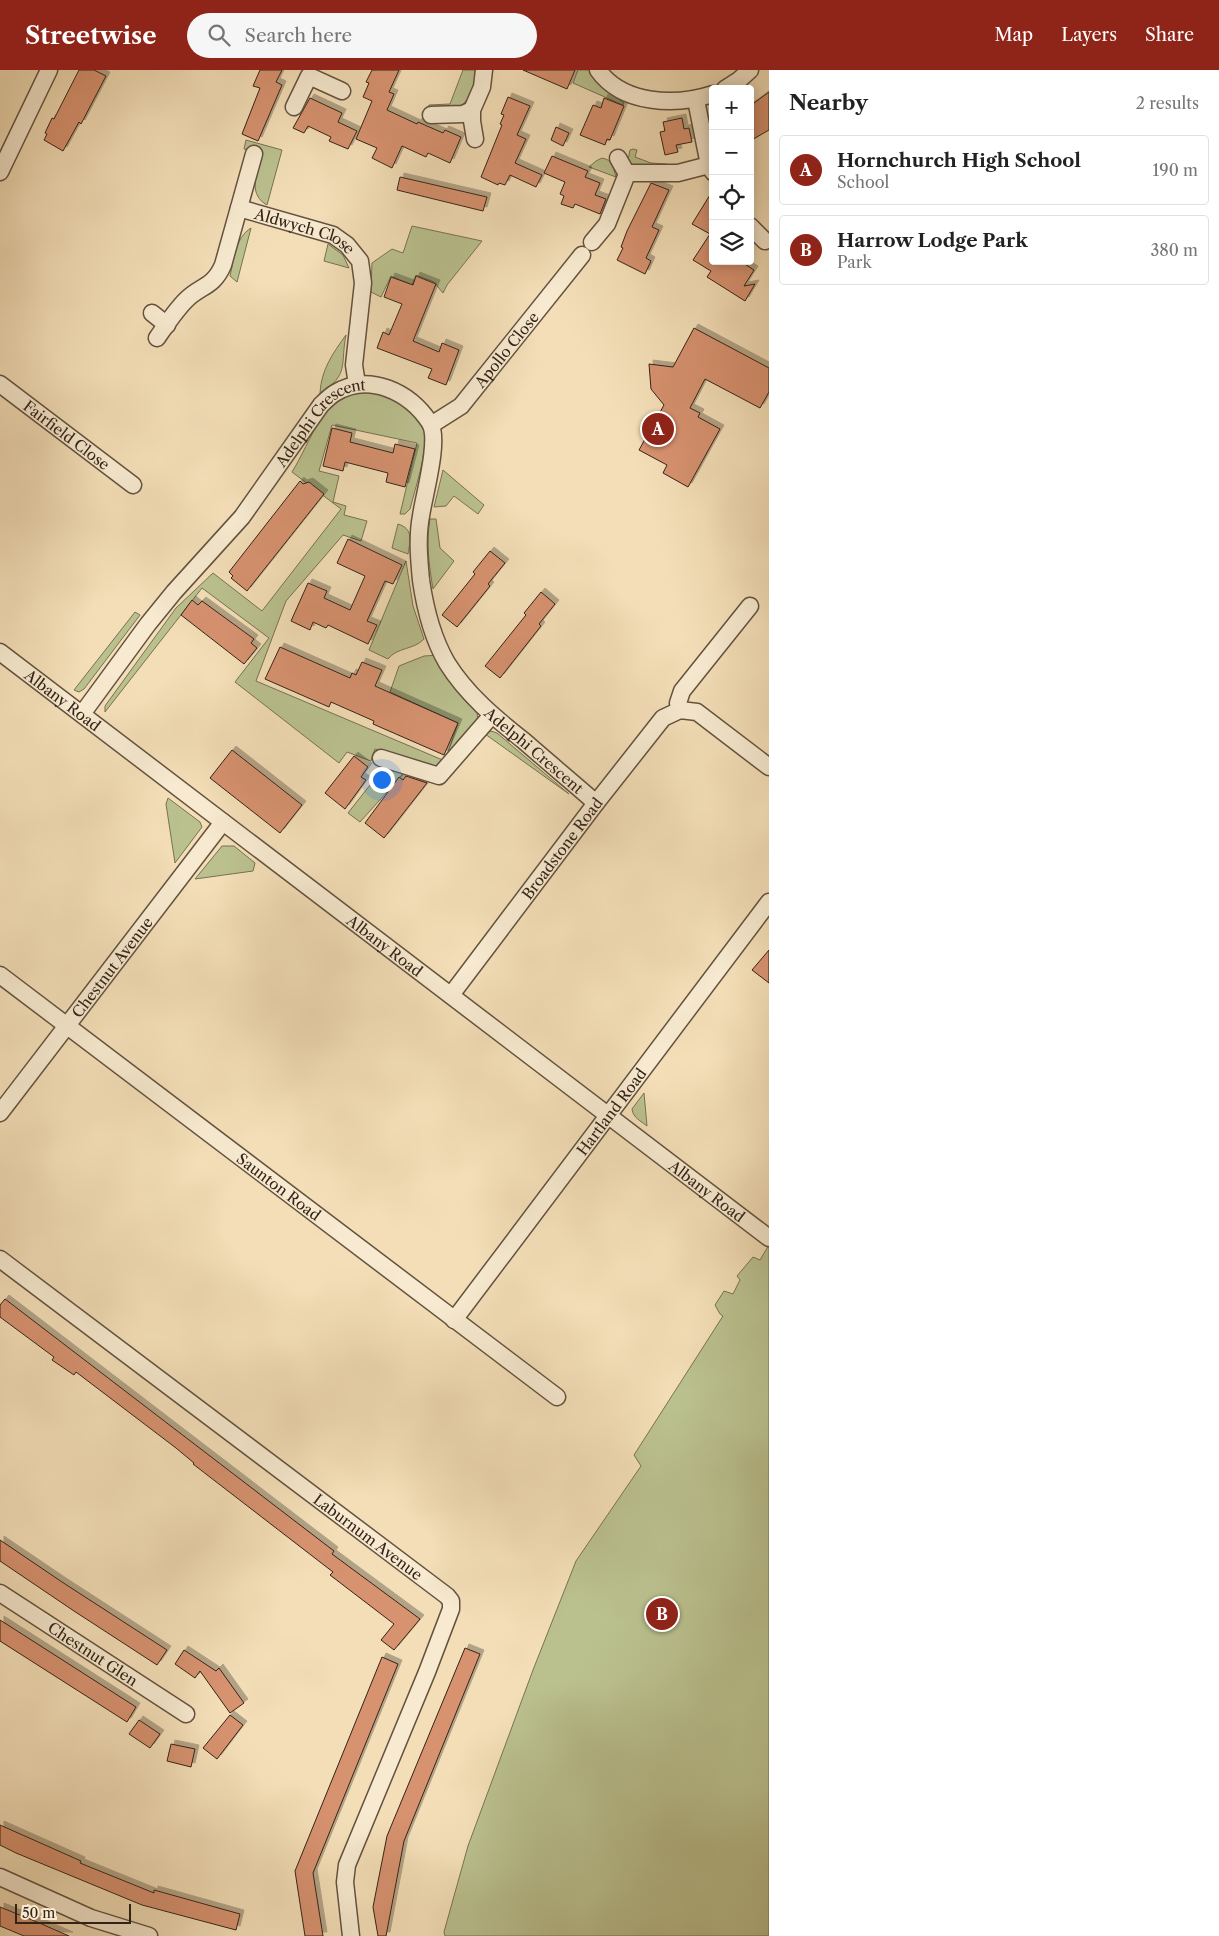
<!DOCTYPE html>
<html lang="en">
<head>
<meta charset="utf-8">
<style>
  body { margin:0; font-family:"Libre Caslon Text",serif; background:#f6f6f6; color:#222 }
  .controls { position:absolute; right:15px; top:15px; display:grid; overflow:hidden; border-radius:5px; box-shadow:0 2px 12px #0003 }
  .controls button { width:45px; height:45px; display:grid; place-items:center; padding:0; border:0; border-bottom:1px solid #e0e0e0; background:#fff; color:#222; font:25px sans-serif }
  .scale { position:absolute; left:15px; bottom:12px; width:116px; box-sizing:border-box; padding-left:5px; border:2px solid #342317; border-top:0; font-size:14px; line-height:18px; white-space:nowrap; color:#342317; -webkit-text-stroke:4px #f7ead0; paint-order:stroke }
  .you { position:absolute; left:381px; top:709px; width:18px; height:18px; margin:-12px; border:4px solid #fff; border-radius:50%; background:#1a73e8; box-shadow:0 0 0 8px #1a73e833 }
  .badge { display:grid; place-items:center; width:32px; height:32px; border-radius:50%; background:#8f2418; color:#fff; font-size:16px; font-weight:700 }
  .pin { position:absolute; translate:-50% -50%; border:2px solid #fff; box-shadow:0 1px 5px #0006 }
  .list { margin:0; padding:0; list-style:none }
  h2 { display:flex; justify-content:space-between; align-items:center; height:65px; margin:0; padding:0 20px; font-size:21px }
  h2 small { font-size:16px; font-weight:400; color:#767676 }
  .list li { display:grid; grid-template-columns:32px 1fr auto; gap:15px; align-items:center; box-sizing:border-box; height:70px; margin:0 10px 10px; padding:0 10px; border:1px solid #e0e0e0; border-radius:5px }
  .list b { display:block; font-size:19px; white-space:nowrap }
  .list p { margin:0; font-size:16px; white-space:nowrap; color:#767676 }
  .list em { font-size:16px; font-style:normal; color:#767676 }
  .icon { flex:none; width:28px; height:28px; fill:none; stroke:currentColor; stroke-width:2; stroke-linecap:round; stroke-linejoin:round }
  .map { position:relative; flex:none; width:769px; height:1866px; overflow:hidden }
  header { display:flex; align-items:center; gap:30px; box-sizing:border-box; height:70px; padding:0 25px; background:#8f2418; color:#fff }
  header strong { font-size:24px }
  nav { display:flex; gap:28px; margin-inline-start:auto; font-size:18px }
  .search { width:350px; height:45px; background:#f6f6f6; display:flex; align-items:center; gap:12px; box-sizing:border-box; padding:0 18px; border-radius:28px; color:#767676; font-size:19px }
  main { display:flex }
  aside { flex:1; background:#fff }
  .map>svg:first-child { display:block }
</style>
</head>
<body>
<header>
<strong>Streetwise</strong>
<div class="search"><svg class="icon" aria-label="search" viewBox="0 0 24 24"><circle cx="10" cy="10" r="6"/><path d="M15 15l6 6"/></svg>Search here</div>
<nav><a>Map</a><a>Layers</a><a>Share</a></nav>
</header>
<main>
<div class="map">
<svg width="769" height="1866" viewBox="0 0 769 1866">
  <defs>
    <filter id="shadow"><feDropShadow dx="4" dy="-4" stdDeviation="0" flood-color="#0004"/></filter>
  </defs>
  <rect width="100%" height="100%" fill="#f3deb7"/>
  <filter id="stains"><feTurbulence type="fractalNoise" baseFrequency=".004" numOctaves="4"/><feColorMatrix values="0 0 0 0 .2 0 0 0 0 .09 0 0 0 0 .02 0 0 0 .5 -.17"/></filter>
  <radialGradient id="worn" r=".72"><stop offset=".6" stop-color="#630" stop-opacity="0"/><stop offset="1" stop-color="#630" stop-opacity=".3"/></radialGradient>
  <path fill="#bac18f" stroke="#777253" d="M463 0H475C476 15 472 26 461 36L428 39 429 35 450 34Z
    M578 0H590C600 15 609 23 624 33L623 35 573 13Z
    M246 70 282 80 267 135C249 125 256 107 259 90L252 81 244 79Z
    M633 79 637 80 635 87 651 93 667 94V96L633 95 628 90 630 80Z
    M602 88C613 90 613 97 616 107L589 97 596 91Z
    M412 156 482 171 447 215 443 223 434 212 416 205 412 215 391 206 381 227 371 222 372 193 392 179 403 183Z
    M251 158 237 212 230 206C234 189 235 168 251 158Z
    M328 174 343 185 349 198 324 191Z
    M346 265C340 294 350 305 320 323 321 300 333 283 346 265Z
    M365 319C370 320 375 319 380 320 399 323 424 343 425 363 426 388 416 415 410 439L405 444H400L417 373 332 355 319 401 339 406 333 432 346 436 344 445 367 451 361 471 343 465 286 531 256 611 445 691 458 653 390 622 399 596 424 586 440 585 459 624 477 643 478 650 475 657 437 700 375 679 371 691 347 682 339 693 235 612 269 568 202 518 105 642V636L176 538 213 503 262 541 341 439 292 402C312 370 322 325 365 319Z
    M443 400 484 435 478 444 454 426 446 436 434 437Z
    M430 449H436L440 478 454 491 433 519C429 495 426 473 430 449Z
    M398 454C414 459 410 471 408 484L392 478Z
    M406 491 413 536 424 569C414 580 397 577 388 589L369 580Z
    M135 542 140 545 84 619 79 622 74 620Z
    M491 661 497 663 569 724 485 664Z
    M385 696 404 703 360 752 348 743Z
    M168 728 200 752 202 757 175 793 166 734Z
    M222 776H234L255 793 253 801 195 809Z
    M644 1023 647 1056C641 1051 633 1048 632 1039Z
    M769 1175V1866H445L444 1862 468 1776 533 1600 576 1491 641 1396 634 1385 723 1246 720 1244 715 1235 724 1221 733 1224 740 1210 737 1206 753 1187 760 1190Z"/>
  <path fill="#d79270" stroke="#342317" filter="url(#shadow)" d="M79 0H94L106 6 81 54 79 52 63 81 44 70 47 64 45 63 52 48 54 49Z
    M260 0H282L276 12 282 15 258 71 242 64 260 18 253 16Z
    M372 0H399L389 22 394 24 387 40 417 54 418 52 443 63 445 60 461 67 450 93 428 83 426 87 402 76 392 98 372 88 377 78 356 69 372 31 363 27 369 13 366 12Z
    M523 0H575L567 19Z
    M769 22V60L750 71V36Z
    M508 27 530 36 517 65 526 69 515 93 542 105 536 117 510 105 505 115 499 113 498 115 481 107 502 55 500 54 504 45 501 44Z
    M310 28 342 43 338 52 357 61 348 79 329 71 331 67 308 56 304 63 293 58Z
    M604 28 624 36 610 70 607 69 605 75 580 65 593 35 601 38Z
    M682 48 684 59 689 58 692 72 676 75 678 82 665 85 660 62 665 61 663 52Z
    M556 57 569 63 563 76 551 70Z
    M552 86 588 101 585 107 600 113 595 125 606 129 600 144 575 134 573 138 561 134 564 126 560 124 565 112 544 103Z
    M400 107 487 127 483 141 397 120Z
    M651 113 669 120 652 157 659 160 646 188 651 191 645 204 617 190 623 178 621 177 627 161Z
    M713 120V191H740L754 200 744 216 755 214 745 231 707 207 711 201 693 190 710 164 692 154Z
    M416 206 436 214 413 271 439 282 442 273 459 280 446 315 428 308 432 299 377 278 383 262 389 265 402 234 384 227 391 207 413 215Z
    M694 258 769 298V322L760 338 705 309 690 338 700 343 698 347 720 359 688 417 663 403 667 395 639 380 664 335 651 319 649 294 673 297Z
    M332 358 352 363 350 372 393 383 395 374 415 379 405 417 386 412 388 403 345 392 343 401 323 396Z
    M300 411 303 414 309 412 324 424 247 521 231 508 233 506 229 502Z
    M348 469 402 495 393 514 385 511 367 551 377 555 368 574 328 555 326 558 313 552 310 560 291 551 308 513 327 521 324 528 350 540 365 506 337 493Z
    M490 481 505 493 488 514 490 516 457 557 442 545 475 504 473 502Z
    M541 522 555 534 539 554 541 556 500 608 485 596 526 545 524 543Z
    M192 530 198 535 202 531 254 569 251 573 257 578 244 594 181 545Z
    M280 577 350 608 352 603 356 605 362 592 382 600 375 616 458 653 444 685 373 654 374 651 331 632 329 637 265 609Z
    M232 680 302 735 280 763 210 708Z
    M354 686 368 697 361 707 366 710 345 739 325 723Z
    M406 706 427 713 384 768 365 753 399 707 403 710Z
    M769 880V913L752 900Z
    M5 1229 334 1481 332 1484 420 1549 394 1580 381 1570 394 1554 330 1505 333 1502 193 1394 194 1393 176 1378 76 1302 74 1305 52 1290 54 1287 0 1247V1235Z
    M0 1470 62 1512 167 1580 157 1595 74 1541 0 1491Z
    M0 1550 136 1637 127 1652 0 1571Z
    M465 1578 480 1584 404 1771 386 1866H378L373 1837 387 1766Z
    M184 1580 216 1601 219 1598 244 1633 230 1643 200 1601 195 1608 175 1594Z
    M382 1587 398 1594 313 1803 323 1866H305L295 1801Z
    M230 1645 243 1655 217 1689 203 1678Z
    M139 1650 160 1664 150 1678 129 1664Z
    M171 1674 195 1679 191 1697 167 1691Z
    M0 1755 81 1791 80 1793 154 1823V1820L240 1844 236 1860 142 1835 16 1783 0 1775Z
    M0 1837 37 1852 69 1866H24L0 1856Z"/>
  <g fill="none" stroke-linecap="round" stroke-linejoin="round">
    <defs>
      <g id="minor">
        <path d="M598 0C623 35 676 36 713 24"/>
        <path d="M725 19 739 10 750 0"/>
        <path d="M696 30 709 95 713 102"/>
        <path d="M294 37 309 6 342 21"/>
        <path d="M431 45 463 44 472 40"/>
        <path d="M475 69 472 51V40L482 17 484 0"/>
        <path d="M618 88 627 104"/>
        <path d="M0 102 49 0"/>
        <path id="s1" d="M239 138 333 165 347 175 360 191 363 213 354 295 357 314"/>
        <path d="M750 156 765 171"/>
        <path d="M592 172 607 154 627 104 631 103H678L709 95"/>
        <path d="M152 243 167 255"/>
        <path d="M157 268C166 255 175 241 186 230 201 215 213 218 223 195L254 84"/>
        <path id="s2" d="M0 314 133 415"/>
        <path id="s3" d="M431 355 461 336 582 185"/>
        <path id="s4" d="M0 582 769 1168"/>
        <path d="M680 640 678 633 682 621 750 536"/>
        <path id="s5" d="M82 644 148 554 174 522 242 447 321 335C325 331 330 326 335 323 369 302 410 322 430 353 440 370 424 425 421 446 417 467 419 489 421 510 425 538 433 569 447 593 467 625 495 648 524 671 548 692 572 712 596 733"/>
        <path d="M381 688 439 706 492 645"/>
        <path id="s6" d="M0 905 557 1327"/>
        <path id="s7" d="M451 925 596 733 663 648 680 640 697 642 769 697"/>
        <path id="s8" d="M0 1043 223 752"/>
        <path id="s9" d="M0 1189 447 1526 451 1531V1539L427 1602 347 1795 345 1812 351 1866"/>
        <path id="s10" d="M454 1250 769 832"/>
        <path id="s11" d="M0 1523 186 1644"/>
        <path d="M0 1807 91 1848 149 1866"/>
      </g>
    </defs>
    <use href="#minor" stroke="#64523f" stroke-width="19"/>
    <use href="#minor" stroke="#f7ead0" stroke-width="16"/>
  </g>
  <g text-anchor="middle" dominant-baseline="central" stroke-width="4.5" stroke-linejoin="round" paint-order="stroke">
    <g font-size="15" fill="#342317" stroke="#f7ead0">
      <text stroke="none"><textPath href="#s1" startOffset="70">Aldwych Close</textPath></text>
      <text stroke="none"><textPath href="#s3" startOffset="108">Apollo Close</textPath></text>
      <text stroke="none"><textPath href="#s5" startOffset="380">Adelphi Crescent</textPath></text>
      <text stroke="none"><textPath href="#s2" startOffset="84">Fairfield Close</textPath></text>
      <text stroke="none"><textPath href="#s4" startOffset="79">Albany Road</textPath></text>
      <text stroke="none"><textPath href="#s5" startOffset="890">Adelphi Crescent</textPath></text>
      <text stroke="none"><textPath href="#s7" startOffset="184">Broadstone Road</textPath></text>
      <text stroke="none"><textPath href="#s4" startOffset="484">Albany Road</textPath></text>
      <text stroke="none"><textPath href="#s8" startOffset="184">Chestnut Avenue</textPath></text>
      <text stroke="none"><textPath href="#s10" startOffset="261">Hartland Road</textPath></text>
      <text stroke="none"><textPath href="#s6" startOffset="350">Saunton Road</textPath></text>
      <text stroke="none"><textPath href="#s4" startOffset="889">Albany Road</textPath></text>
      <text stroke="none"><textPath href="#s9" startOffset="461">Laburnum Avenue</textPath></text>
      <text stroke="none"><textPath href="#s11" startOffset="111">Chestnut Glen</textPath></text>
    </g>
  </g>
  <rect width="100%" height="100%" filter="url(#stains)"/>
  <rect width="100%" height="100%" fill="url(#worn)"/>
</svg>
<div class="controls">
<button>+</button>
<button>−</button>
<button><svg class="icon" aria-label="locate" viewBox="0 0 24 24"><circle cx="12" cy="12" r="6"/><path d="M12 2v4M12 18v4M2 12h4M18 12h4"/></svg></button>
<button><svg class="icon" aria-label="layers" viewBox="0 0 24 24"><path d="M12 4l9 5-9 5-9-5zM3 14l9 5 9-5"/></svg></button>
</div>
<div class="scale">50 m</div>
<div class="you"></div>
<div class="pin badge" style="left:658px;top:359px">A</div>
<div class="pin badge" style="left:662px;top:1544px">B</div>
</div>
<aside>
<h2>Nearby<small>2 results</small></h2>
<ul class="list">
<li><span class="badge">A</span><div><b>Hornchurch High School</b><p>School</p></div><em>190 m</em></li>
<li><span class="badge">B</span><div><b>Harrow Lodge Park</b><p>Park</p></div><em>380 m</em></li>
</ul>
</aside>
</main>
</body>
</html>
